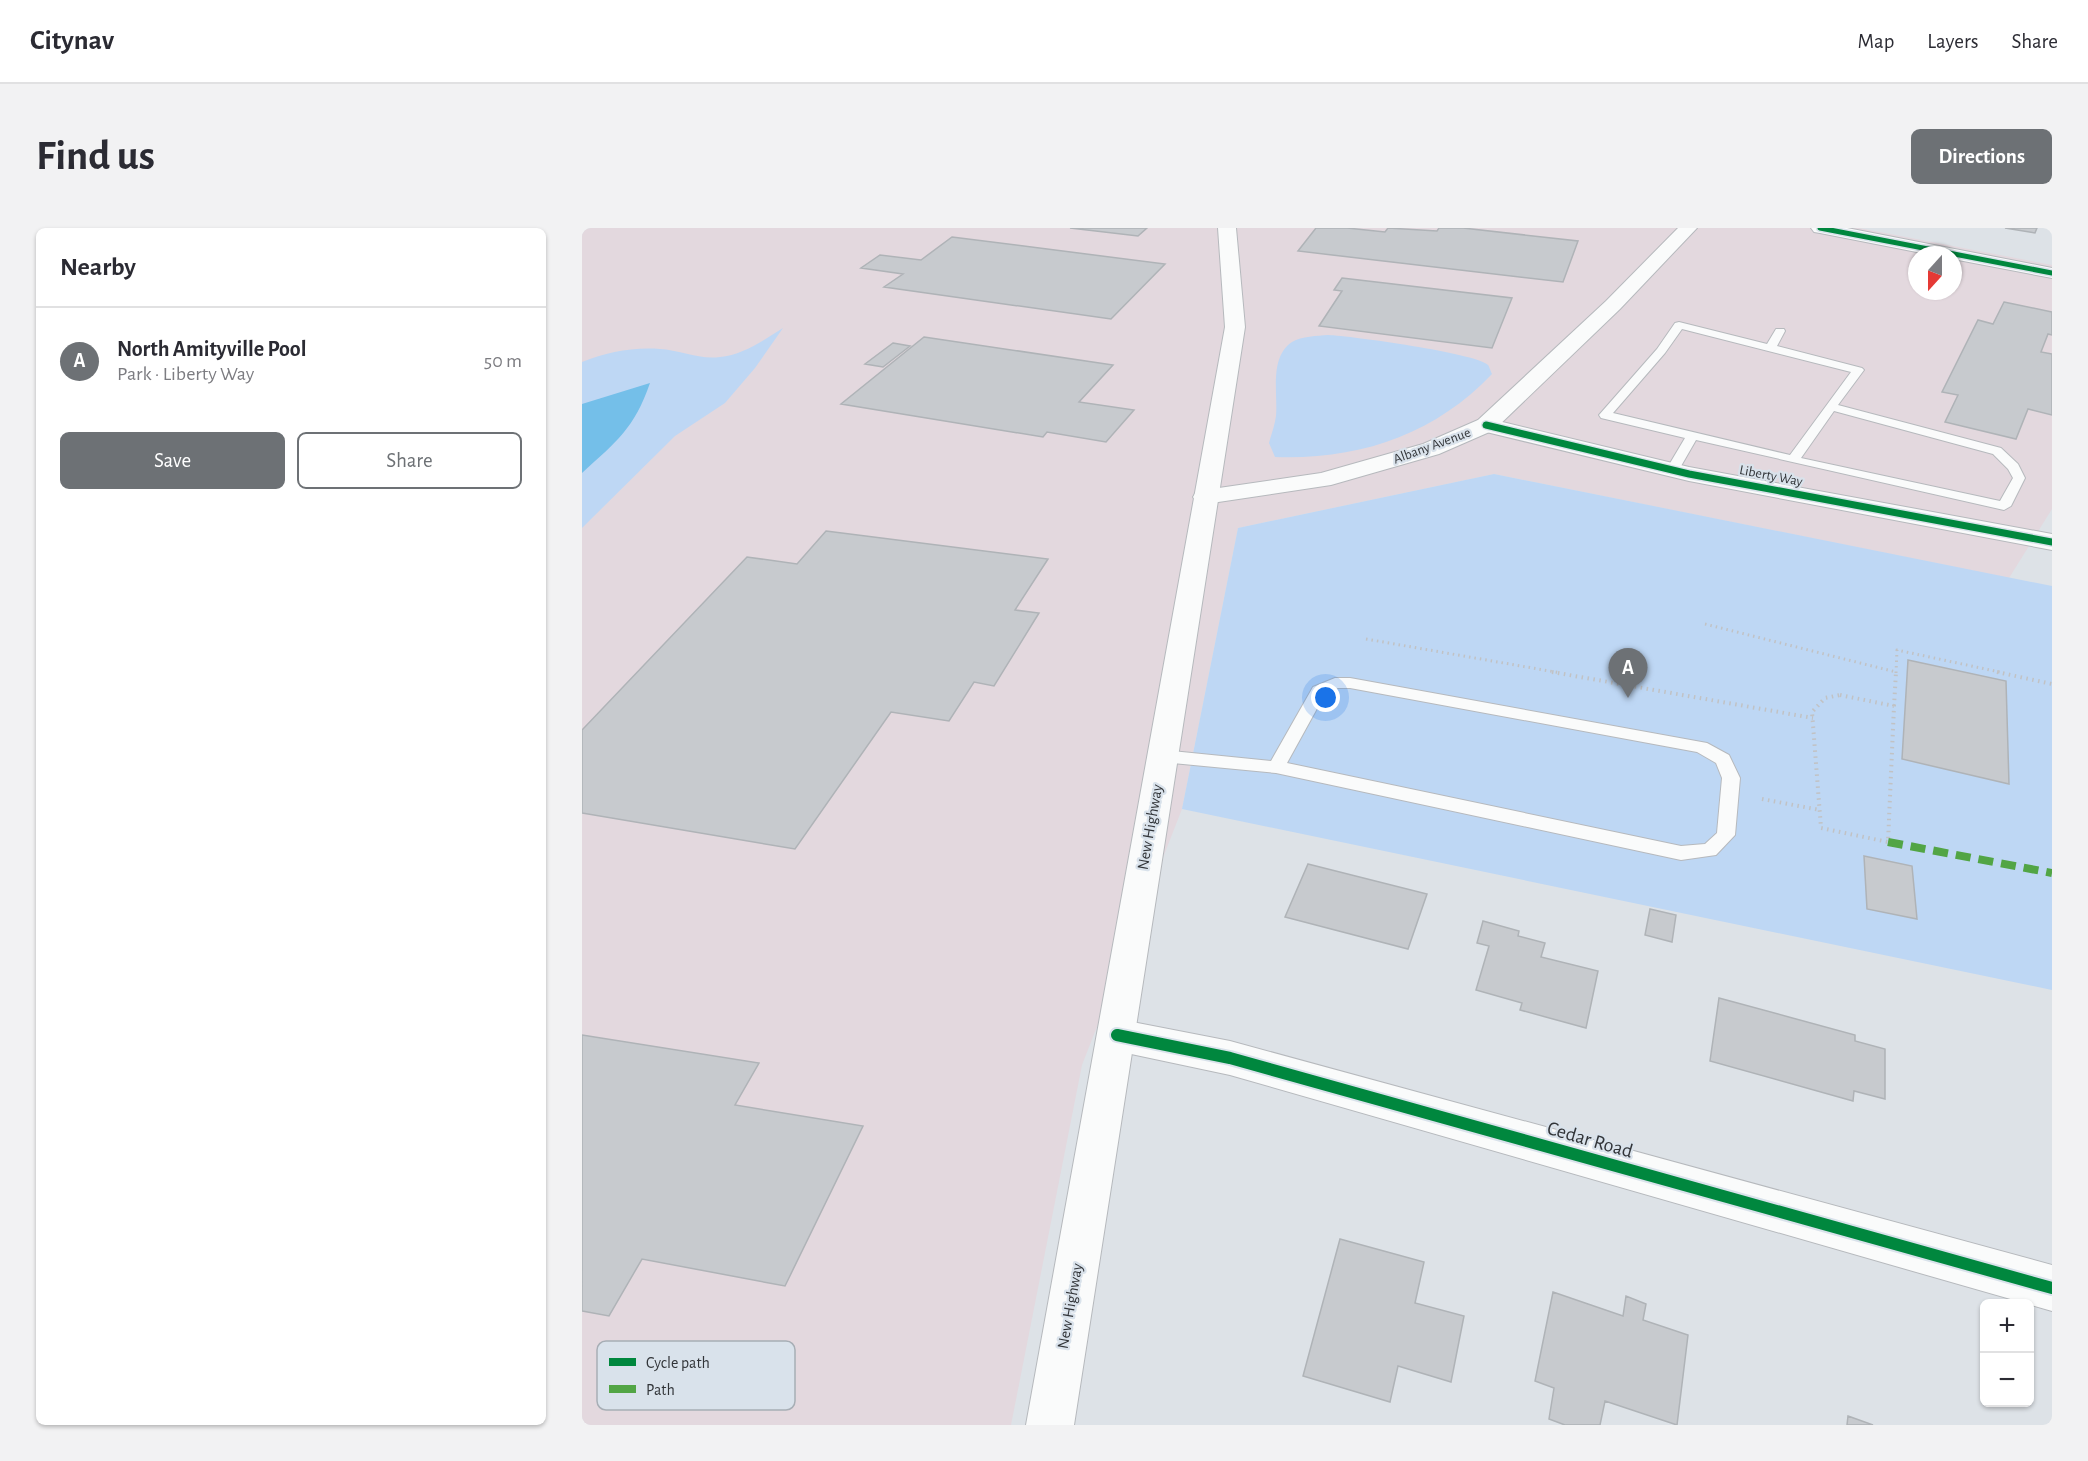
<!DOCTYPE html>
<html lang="en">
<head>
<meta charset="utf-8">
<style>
  body { margin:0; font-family:"Alegreya Sans",sans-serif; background:#f2f2f3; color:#2b2b33 }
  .controls { position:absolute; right:18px; bottom:18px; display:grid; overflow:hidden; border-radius:9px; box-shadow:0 2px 4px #0004 }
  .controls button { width:54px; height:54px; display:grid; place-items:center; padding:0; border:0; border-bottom:2px solid #e1e1e2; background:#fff; color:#2b2b33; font:30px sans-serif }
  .compass { position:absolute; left:1326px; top:18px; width:54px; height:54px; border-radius:50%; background:#fff; box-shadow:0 2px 4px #0004; rotate:201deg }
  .you { position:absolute; left:744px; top:470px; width:21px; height:21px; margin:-15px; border:4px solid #fff; border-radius:50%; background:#1a73e8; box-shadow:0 0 0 9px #1a73e833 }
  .badge { display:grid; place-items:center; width:39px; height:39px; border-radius:50%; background:#6d7175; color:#fff; font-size:20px; font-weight:700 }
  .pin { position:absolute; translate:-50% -50px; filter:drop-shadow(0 2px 3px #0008) }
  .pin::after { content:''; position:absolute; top:32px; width:21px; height:18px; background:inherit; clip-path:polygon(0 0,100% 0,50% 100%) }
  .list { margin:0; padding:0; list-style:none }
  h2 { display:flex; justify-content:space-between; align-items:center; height:78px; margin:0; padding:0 24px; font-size:26px }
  h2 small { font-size:20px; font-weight:400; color:#7c7c81 }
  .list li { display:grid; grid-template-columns:39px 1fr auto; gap:18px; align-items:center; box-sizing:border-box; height:108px; padding:0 24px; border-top:2px solid #e1e1e2 }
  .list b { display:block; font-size:22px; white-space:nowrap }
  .list p { margin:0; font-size:20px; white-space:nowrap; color:#7c7c81 }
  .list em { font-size:20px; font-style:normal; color:#7c7c81 }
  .actions { display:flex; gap:12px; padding:18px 24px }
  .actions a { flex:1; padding:14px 0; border:2px solid #6d7175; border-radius:9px; text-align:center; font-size:21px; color:#6d7175 }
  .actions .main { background:#6d7175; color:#fff }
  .map { position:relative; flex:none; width:1470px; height:1197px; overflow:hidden; border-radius:9px }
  header { display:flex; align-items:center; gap:36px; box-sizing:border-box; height:84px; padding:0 30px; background:#fff; border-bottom:2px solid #e1e1e2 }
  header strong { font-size:28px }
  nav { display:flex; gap:33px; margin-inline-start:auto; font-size:21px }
  .intro { display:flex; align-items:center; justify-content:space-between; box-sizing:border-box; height:144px; padding:0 36px }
  h1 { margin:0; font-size:42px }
  .button { padding:15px 27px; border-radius:9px; background:#6d7175; color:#fff; font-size:21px; font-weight:700 }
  main { display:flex; gap:36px; padding:0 36px }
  aside { flex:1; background:#fff; border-radius:9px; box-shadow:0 2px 4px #0004 }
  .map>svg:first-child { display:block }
</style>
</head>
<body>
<header>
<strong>Citynav</strong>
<nav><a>Map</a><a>Layers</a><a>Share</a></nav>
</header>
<div class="intro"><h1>Find us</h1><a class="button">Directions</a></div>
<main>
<aside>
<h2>Nearby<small></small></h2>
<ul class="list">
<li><span class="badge">A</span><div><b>North Amityville Pool</b><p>Park · Liberty Way</p></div><em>50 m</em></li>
</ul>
<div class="actions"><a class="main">Save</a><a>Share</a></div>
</aside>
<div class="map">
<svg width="1470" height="1197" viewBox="0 0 1470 1197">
  <rect width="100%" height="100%" fill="#dde2e7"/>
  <path fill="#e3d8de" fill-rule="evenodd" d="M0 0H1277L1470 37V281L1427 350 912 246 656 300 600 581 500 837 429 1197H0ZM1335 27H1371V63H1335Z"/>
  <path fill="#bed7f4" d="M201 100 173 140 143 175 93 208 0 300V134C25 124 51 119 78 121 97 122 118 132 138 129 161 127 182 112 201 100Z
    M746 107C769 108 894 125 906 137 907 138 909 144 910 146 852 207 777 232 693 229L687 215C689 207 693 197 694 188 696 166 687 129 710 114 720 108 735 108 746 107Z
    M912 246 1470 358V762L600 581 656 300Z"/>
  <path fill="#74bfe9" d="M68 155C52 201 35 213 0 245V176Z"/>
  <path fill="#c7cace" stroke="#afb3b7" stroke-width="1.5" d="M488 0H565L556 8Z
    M734 0H765L803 4 806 0 855 3 857 0H881L996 13 981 54 716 23Z
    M1423 0H1455L1453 5Z
    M370 9 583 36 529 91 302 59 321 46 279 40 298 27 339 32Z
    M760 50 930 70 910 120 737 98 760 63 752 62Z
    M1422 74 1470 84V107L1466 106 1459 124 1470 126V187L1446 181 1434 211 1363 194 1376 167 1360 164 1396 92 1411 96Z
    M342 109 531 137 497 174 552 182 524 214 465 204 461 209 259 176Z
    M311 115 328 118 301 139 283 136Z
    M244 303 466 331 433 382 457 385 412 458 392 454 367 493 309 484 213 621 0 585V502L165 329 215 336Z
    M1326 432 1424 453 1427 556 1320 531Z
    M1282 628 1330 638 1335 691 1285 681Z
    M726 636 845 666 826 721 703 689Z
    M1068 681 1094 687 1090 714 1063 707Z
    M901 693 937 703 936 708 963 715 959 729 1016 743 1004 800 938 782 940 775 894 762 907 718 895 715Z
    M1137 770 1273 807V813L1303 821V871L1272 863 1271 873 1128 833Z
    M0 807 177 835 153 877 281 898 203 1058 60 1031 27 1088 0 1083Z
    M758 1011 842 1034 833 1075 882 1088 869 1154 816 1138 808 1174 721 1148Z
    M971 1064 1041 1088 1044 1068 1064 1076 1061 1092 1106 1107 1095 1197 1023 1173 1018 1197H983L967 1191 972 1160 953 1153Z
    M1266 1188 1291 1197H1265Z"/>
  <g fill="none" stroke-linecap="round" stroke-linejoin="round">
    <defs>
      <path id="service" d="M1097 94 1185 116 1194 101H1202L1203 103 1195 118 1280 140 1282 142 1256 177 1419 220 1436 236 1443 250 1429 278 1422 282 1114 212 1095 245H1085L1084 242 1103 210 1019 190 1017 187 1075 121 1093 95ZM1100 101 1269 144 1208 227 1031 185 1083 125ZM1252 183 1411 226 1426 241 1431 250 1418 273 1219 230Z
        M753 450H768L1125 515 1147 527 1158 550 1153 607 1134 627 1099 632 694 545 580 534 574 532 572 528 574 524 580 522 689 533 731 459ZM756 460H768L1115 524 1134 535 1140 550 1135 605 1123 616 1099 618 705 535 743 466Z"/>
      <path id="minor" d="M1229 0H1265L1470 40V50L1371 31V27H1350L1238 5 1232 4Z
        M904 190 1107 239 1470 306V322L1107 253 896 202 893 197 896 192Z
        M535 791 648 813 1470 1037V1083L648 847 535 823 521 819 516 807 521 795Z"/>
      <path id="tertiary" d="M1096 0H1115L1038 81 912 202 857 226 749 257 623 276 614 274 611 269 614 264 623 262 739 245 841 216 896 192 1024 73Z"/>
      <path id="secondary" d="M636 0H654L663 99 492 1197H444L643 99Z"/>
    </defs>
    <use href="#service" stroke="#b6b9bd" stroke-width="2"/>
    <use href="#minor" stroke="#b6b9bd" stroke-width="2"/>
    <use href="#tertiary" stroke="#b6b9bd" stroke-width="2"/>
    <use href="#secondary" stroke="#b6b9bd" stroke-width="2"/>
    <path stroke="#c1c2c4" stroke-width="3" stroke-dasharray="1.5 4" stroke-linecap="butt" d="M1123 396 1314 444
      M784 411 979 445
      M1314 445 1315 422 1422 445"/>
    <path stroke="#c1c2c4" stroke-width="4" stroke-dasharray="1.5 4.5" stroke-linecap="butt" d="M970 444 1231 490
      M1415 444 1470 456
      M1258 467 1312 478 1306 614 1239 600 1230 484 1243 470Z
      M1312 478 1314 444
      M1180 571 1238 582"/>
    <use href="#service" fill="#fafbfb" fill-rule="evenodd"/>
    <use href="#minor" fill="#fafbfb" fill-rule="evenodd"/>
    <use href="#tertiary" fill="#fafbfb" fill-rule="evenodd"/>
    <use href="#secondary" fill="#fafbfb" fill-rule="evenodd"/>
    <path stroke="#52a545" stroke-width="8" stroke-dasharray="15 8" stroke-linecap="butt" d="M1306 614 1470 645"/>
    <defs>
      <path id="cycleway-far2" d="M1238 0 1470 45"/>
      <path id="cycleway-far1" d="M904 197 1107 246 1470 314"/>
      <path id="cycleway" d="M535 807 648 830 1470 1060"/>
    </defs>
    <use href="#cycleway-far2" stroke="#d9e2eb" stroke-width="8"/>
    <use href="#cycleway-far1" stroke="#d9e2eb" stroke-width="10"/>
    <use href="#cycleway" stroke="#d9e2eb" stroke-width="16"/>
    <use href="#cycleway-far2" stroke="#00873e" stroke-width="5"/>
    <use href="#cycleway-far1" stroke="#00873e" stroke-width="7"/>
    <use href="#cycleway" stroke="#00873e" stroke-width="12"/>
  </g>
  <g text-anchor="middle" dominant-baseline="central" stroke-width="4.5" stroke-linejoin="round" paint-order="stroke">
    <g font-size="14" fill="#313438" stroke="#d9e2eb">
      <text transform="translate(850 218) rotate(-20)">Albany Avenue</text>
      <text transform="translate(1189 248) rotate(11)">Liberty Way</text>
    </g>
    <g font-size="16" fill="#313438" stroke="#d9e2eb">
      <text transform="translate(568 599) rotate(-80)">New Highway</text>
      <text transform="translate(488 1078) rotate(-80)">New Highway</text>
    </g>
    <g font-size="20" fill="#313438" stroke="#d9e2eb">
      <text transform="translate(1008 912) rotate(16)">Cedar Road</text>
    </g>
  </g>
  <rect x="15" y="1113" width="198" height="69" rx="9" fill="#d9e2eb" stroke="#a7aeb5" stroke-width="1.5"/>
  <rect x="27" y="1130" width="27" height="8" fill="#00873e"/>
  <rect x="27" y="1157" width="27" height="8" fill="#52a545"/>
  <g font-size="16" fill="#313438">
    <text x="64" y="1140">Cycle path</text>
    <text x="64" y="1167">Path</text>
  </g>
</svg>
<div class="controls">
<button>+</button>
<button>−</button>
</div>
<svg class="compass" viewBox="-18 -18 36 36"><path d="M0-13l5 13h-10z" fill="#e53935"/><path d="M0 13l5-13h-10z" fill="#7c7c81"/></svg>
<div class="you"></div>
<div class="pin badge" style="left:1046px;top:470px">A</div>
</div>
</main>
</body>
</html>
